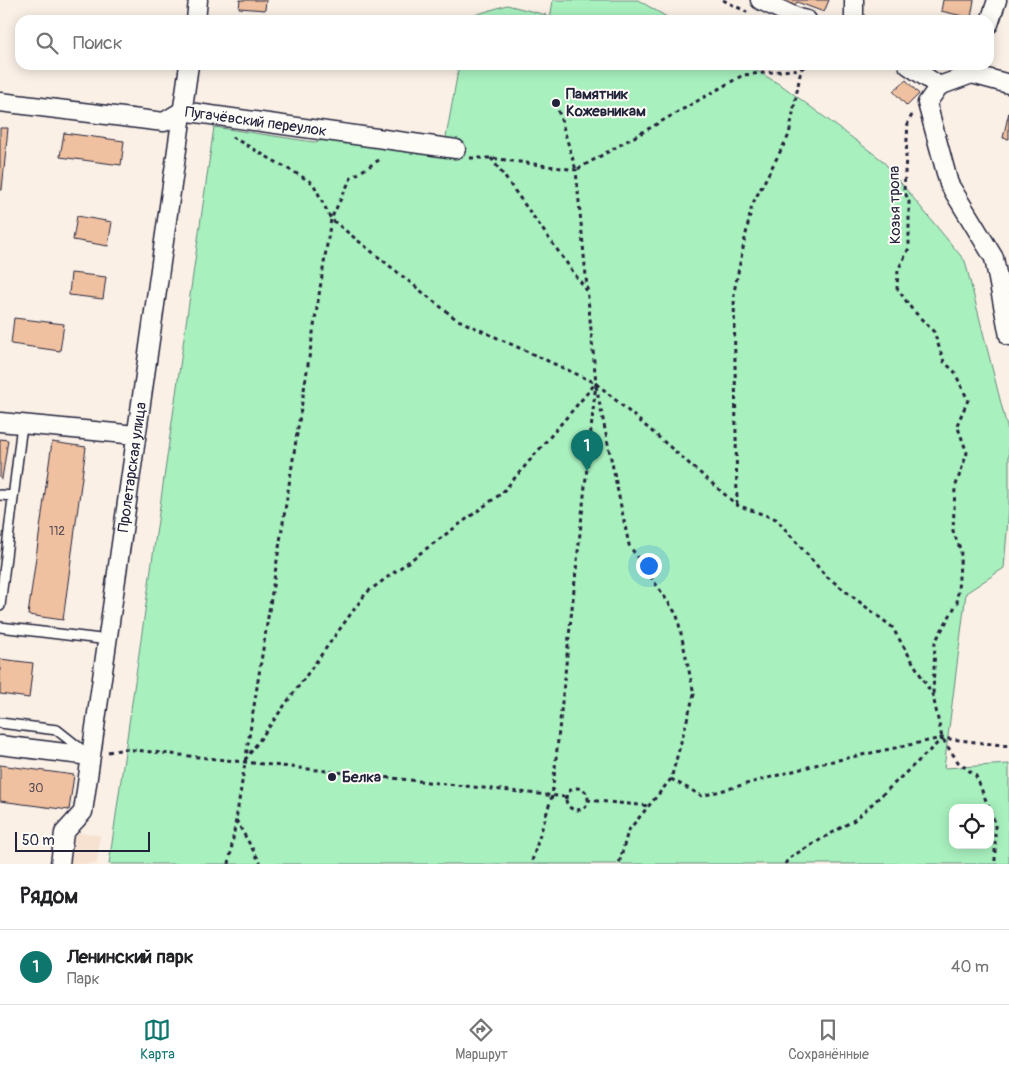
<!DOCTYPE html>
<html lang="ru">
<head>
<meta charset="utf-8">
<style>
  body { margin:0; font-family:Pangolin,sans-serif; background:#f6f6f6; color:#202124 }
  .controls { position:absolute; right:15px; bottom:15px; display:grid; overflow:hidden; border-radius:10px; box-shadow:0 2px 12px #0003 }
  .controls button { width:45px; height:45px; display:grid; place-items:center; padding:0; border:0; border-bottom:1px solid #e0e0e0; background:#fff; color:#202124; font:25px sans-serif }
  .scale { position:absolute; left:15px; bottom:12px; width:135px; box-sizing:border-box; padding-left:5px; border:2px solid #22223b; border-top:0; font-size:14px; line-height:18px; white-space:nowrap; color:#22223b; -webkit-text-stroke:4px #fdfcf7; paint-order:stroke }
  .you { position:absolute; left:648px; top:565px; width:18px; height:18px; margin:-12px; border:4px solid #fff; border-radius:50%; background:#1a73e8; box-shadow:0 0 0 8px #1a73e833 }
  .badge { display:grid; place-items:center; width:32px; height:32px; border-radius:50%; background:#0f766e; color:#fff; font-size:16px; font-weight:700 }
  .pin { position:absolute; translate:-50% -41px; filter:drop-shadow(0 1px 2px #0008) }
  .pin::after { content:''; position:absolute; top:26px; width:18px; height:15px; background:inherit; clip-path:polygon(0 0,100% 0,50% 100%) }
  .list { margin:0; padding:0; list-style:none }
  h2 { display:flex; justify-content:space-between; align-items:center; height:65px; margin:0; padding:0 20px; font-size:21px }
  h2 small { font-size:16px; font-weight:400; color:#757577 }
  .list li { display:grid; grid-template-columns:32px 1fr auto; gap:15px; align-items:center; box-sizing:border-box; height:75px; padding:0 20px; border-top:1px solid #e0e0e0 }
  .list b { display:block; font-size:19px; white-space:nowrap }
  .list p { margin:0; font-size:16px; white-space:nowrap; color:#757577 }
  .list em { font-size:16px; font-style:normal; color:#757577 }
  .icon { flex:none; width:28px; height:28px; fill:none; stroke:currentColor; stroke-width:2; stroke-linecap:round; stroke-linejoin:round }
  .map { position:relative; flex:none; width:1009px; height:864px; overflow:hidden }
  .search { position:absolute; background:#fff; box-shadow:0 2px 12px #0003; left:15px; right:15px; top:15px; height:55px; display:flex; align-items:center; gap:12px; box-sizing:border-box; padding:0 18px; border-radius:15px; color:#757577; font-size:19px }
  .sheet { height:140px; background:#fff }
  nav { display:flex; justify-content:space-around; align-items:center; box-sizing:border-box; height:70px; border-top:1px solid #e0e0e0; background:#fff; font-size:14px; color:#757577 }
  nav a { display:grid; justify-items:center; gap:2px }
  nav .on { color:#0f766e }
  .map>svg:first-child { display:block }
</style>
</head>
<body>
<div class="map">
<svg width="1009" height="864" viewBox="0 0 1009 864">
  <rect width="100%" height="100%" fill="#faf0e6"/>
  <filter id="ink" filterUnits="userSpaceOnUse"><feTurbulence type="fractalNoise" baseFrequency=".02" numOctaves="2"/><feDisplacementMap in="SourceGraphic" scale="10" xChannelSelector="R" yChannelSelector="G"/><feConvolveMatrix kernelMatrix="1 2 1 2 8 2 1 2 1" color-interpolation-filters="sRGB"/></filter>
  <g filter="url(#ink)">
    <path fill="#f7e2d1" d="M71 832 100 835 97 864H67Z"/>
    <path fill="#a8f0be" stroke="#65897c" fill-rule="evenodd" d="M553 0H638L672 20H550Z
      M507 5 546 15V20H468V17Z
      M459 65H747L784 87 882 160 965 261 1009 435V507L1004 568 966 593 944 768 1009 764V864H109L214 127 314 142 375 132 445 143ZM953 808H990V845H953Z"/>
    <path fill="#f0c1a0" stroke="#22223b" d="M240 0H266L265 10 239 8Z
      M773 0H829L824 12 797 2 793 7Z
      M943 0H974L971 18 941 11Z
      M906 80 919 94 907 106 893 91Z
      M1009 112V139L1003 138Z
      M0 128H8L2 190H0Z
      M64 133 124 141 121 165 60 157Z
      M77 216 112 222 108 246 73 240Z
      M71 273 106 277 103 299 69 295Z
      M14 318 64 324 60 351 11 344Z
      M0 439 8 440 2 479 0 478Z
      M52 442 86 447 63 620 28 615Z
      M0 659 33 663 29 698 0 694Z
      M0 765 74 775 69 810 0 801Z"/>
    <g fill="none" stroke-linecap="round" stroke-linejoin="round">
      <defs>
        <path id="service" d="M0 495 13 496
          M0 606 22 424
          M0 627 109 640
          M0 723 57 730 86 753"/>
        <g id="minor">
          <path d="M760 0 798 18 807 20"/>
          <path d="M854 0V20"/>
          <path d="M196 20 198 0"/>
          <path d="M989 24 997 0"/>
          <path d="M908 65 939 86"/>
          <path d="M976 65 972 74 939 86 927 103 949 184 994 258 1009 336"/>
          <path d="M972 74 1009 84"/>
          <path id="s1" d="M0 102 164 122 182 111 456 149"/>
          <path d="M0 422 136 435"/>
          <path d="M0 745 90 756"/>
          <path id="s2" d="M60 864 64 833 83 812 189 65"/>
        </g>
      </defs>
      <use href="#service" stroke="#22223b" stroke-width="12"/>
      <use href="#minor" stroke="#22223b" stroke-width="21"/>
      <path stroke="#22223b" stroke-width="3" stroke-dasharray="4 4" stroke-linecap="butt" d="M723 0 747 12
        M556 103 576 170 743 75 801 69
        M912 115 908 122 904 190 909 202V248L898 270 897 288 911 308 934 332 944 362 954 371 968 400 957 425 967 453 955 488 953 531 961 551 957 603 935 642 933 695
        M232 137 313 183 331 219 456 319 596 383 737 505 776 519 826 576 892 627 933 696 942 738 958 762 976 776 989 808
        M470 158H491L576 170 596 383 552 796 531 864
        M491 158 587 291
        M596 386 629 545 677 615 694 694 671 779 628 831 619 864
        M737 505 734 292 752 205 789 135 801 69 807 65
        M108 752 125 749 566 797
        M245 760 366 593 502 493 595 384
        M671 779 702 796 819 764 942 738 1009 746
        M566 799a11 11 0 1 1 22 0a11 11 0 1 1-22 0Z
        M587 800 650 806
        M990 810 995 823V864
        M236 820 261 864
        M229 864 331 219 351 178 382 158
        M785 864 789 858 856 819 942 739"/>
      <use href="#service" stroke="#fdfcf7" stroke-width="9"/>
      <use href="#minor" stroke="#fdfcf7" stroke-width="18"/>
    </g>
  </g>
  <g fill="#22223b" stroke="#fdfcf7" stroke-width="2">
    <circle cx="556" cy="103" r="5"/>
    <circle cx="332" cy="777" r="5"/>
  </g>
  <g text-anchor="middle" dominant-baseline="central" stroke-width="4" stroke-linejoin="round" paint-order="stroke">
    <g font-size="12" fill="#564a54">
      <text x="57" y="531">112</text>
      <text x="36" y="788">30</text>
    </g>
    <g font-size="15" font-weight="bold" fill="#22223b" stroke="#fdfcf7" text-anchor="start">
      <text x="566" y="94">Памятник<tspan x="566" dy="17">Кожевникам</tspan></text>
      <text x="342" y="777">Белка</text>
    </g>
    <g font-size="15" fill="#22223b" stroke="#fdfcf7">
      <text stroke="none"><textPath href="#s1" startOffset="261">Пугачёвский переулок</textPath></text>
      <text transform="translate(895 205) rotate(-91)">Козья тропа</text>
      <text stroke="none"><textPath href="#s2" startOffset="408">Пролетарская улица</textPath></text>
    </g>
  </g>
</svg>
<div class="controls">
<button><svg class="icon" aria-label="locate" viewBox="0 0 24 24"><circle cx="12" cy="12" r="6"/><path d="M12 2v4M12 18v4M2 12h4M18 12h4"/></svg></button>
</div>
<div class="scale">50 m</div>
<div class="you"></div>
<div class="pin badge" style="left:587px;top:471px">1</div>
<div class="search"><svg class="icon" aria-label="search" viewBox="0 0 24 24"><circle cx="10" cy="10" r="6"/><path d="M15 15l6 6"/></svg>Поиск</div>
</div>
<section class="sheet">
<h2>Рядом<small></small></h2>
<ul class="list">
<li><span class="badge">1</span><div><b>Ленинский парк</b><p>Парк</p></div><em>40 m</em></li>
</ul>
</section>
<nav>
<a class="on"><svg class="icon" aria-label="map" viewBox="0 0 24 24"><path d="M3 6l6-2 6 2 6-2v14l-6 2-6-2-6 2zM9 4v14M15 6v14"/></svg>Карта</a>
<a><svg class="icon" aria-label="directions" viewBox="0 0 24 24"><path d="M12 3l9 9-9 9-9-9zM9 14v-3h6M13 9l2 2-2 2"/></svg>Маршрут</a>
<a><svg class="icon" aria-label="saved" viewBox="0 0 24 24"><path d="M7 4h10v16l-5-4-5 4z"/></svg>Сохранённые</a>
</nav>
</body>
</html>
